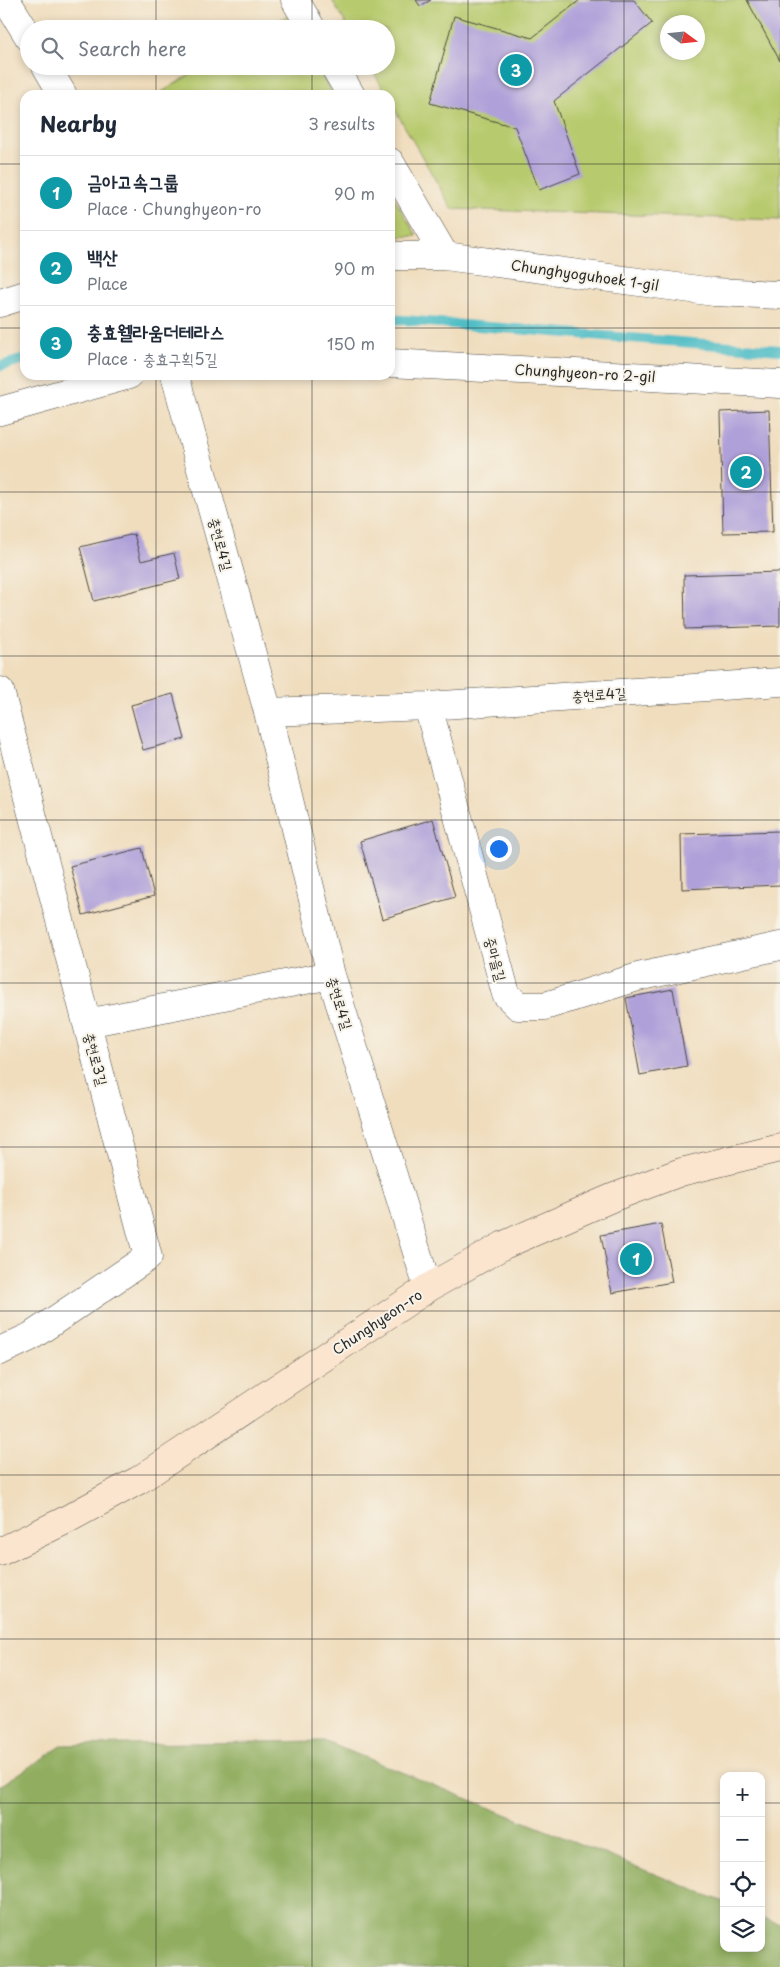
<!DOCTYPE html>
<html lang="en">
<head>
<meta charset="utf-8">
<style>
  body { margin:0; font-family:"Playpen Sans","Poor Story",sans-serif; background:#f2f2f3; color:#1f2937 }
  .controls { position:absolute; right:15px; bottom:15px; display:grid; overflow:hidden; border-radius:10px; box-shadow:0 2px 8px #0003 }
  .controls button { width:45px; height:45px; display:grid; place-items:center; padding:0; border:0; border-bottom:1px solid #e0e1e3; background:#fff; color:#1f2937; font:25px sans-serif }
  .compass { position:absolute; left:660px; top:15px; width:45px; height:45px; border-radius:50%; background:#fff; box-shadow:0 2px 8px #0003; rotate:105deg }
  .you { position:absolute; left:498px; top:848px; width:18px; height:18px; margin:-12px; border:4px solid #fff; border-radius:50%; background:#1a73e8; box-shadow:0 0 0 8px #1a73e833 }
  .badge { display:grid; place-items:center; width:32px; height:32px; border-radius:50%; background:#ea580c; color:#fff; font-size:16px; font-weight:700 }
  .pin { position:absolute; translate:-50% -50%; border:2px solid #fff; box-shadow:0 1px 5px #0006 }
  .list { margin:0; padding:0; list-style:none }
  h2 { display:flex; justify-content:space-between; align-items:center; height:65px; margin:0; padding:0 20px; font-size:21px }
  h2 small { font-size:16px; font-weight:400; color:#747a83 }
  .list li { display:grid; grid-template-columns:32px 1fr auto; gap:15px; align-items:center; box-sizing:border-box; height:75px; padding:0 20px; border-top:1px solid #e0e1e3 }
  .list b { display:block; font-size:19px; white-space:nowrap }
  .list p { margin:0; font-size:16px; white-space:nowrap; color:#747a83 }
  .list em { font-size:16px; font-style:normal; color:#747a83 }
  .icon { flex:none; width:28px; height:28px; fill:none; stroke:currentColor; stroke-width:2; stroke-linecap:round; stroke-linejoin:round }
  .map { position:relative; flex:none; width:780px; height:1967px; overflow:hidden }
  .search { position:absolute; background:#fff; box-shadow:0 2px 8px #0003; left:20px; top:20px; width:375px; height:55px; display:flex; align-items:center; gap:12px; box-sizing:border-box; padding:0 18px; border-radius:28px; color:#747a83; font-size:19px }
  .panel { position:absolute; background:#fff; box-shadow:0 2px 8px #0003; left:20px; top:90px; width:375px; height:290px; border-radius:15px }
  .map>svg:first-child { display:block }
</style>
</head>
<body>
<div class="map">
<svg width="780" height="1967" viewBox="0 0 780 1967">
  <rect width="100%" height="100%" fill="#f7f3e8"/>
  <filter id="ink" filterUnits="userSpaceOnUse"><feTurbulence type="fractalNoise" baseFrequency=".02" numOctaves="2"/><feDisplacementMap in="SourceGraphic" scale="10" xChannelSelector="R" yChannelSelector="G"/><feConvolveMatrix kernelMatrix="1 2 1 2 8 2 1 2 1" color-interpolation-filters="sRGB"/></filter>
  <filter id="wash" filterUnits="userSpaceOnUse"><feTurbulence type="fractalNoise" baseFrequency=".0096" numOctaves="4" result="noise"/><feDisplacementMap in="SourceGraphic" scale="20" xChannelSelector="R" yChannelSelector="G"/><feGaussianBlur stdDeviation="1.12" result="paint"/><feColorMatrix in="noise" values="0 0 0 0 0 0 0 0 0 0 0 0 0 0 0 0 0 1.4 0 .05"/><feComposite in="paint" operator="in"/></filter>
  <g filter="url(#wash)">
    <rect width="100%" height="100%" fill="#f0ddbd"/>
    <path fill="#b7ca6d" stroke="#717a4c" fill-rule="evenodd" d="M332 0H780V220L452 209 390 101V95H387L370 66H386V29H349ZM668 22H698V52H668Z
      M286 16 294 29H265Z
      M204 66H316L333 95H157Z
      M390 191 417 236 390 237Z"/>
    <path fill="#91ae60" stroke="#5e6c46" d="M324 1741 724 1902V1948H761V1917L780 1924V1967H0V1786L63 1745Z"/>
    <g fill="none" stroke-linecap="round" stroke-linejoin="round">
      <path stroke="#4fbdc6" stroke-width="10" d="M390 319 780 350
        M0 366 25 359"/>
    </g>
    <g id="blocks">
      <path fill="#afa0d9" d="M416 0H431L420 6Z
        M580 0H634L652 23 554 101 580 174 539 190 515 127 430 103 454 16 532 38Z
        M747 0H780V61Z
        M769 410 773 532 723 533 720 412Z
        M134 534 141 561 174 553 180 579 94 601 80 547Z
        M780 572V626L685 629 684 575Z
        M173 694 185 739 143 750 131 705Z
        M433 819 455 897 382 919 360 841Z
        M780 831V885L682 889 681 834Z
        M142 848 154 896 83 915 70 866Z
        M673 989 687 1066 640 1075 626 998Z
        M661 1224 672 1282 612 1293 601 1235Z"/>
    </g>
  </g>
  <g filter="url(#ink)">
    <use href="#blocks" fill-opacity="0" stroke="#494641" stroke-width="1"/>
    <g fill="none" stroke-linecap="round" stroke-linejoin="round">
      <defs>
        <path id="street" d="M6 0 29 37
          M295 0 312 29
          M46 66 63 95
          M334 66 351 95
          M390 162 445 256
          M390 256H445L714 292 780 295
          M0 303 25 295
          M390 363 780 384
          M175 375 268 712 331 975 428 1288
          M0 411 129 375
          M0 691 148 1257 30 1337 0 1351
          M428 706 506 994 518 1006H545L638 977 780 946
          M268 712 428 706 780 682
          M87 1023 331 975"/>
        <path id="secondary" d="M0 1552 64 1521 139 1480 428 1288 504 1245 614 1197 681 1172 780 1148"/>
      </defs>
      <use href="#street" stroke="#494641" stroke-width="29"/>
      <use href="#secondary" stroke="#494641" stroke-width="29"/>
      <use href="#street" stroke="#fff" stroke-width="28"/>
      <use href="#secondary" stroke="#fbe5cf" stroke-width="28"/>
    </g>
  </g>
  <path fill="none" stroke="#2b2b2b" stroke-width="1" stroke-opacity="0.55" d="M156 0V29M312 0V29M468 0V1967M624 0V1967M156 66V95M312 66V95M0 164H25M390 164H780M0 328H25M390 328H780M156 375V1967M312 375V1967M0 492H780M0 656H780M0 820H780M0 983H780M0 1147H780M0 1311H780M0 1475H780M0 1639H780M0 1803H724M761 1803H780"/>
  <g text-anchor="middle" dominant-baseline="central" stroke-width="4" stroke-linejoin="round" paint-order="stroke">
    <g font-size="14" fill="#2b2b2b" stroke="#f7f3e8">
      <text transform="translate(585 275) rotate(8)">Chunghyoguhoek 1-gil</text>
      <text transform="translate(585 373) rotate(3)">Chunghyeon-ro 2-gil</text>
      <text transform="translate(221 544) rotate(75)">충현로4길</text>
      <text transform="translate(599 694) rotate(-4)">충현로4길</text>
      <text transform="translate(496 959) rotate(75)">중마을길</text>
      <text transform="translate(340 1003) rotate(73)">충현로4길</text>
      <text transform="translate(96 1059) rotate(75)">충현로3길</text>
      <text transform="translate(377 1322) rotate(-34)">Chunghyeon-ro</text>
    </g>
  </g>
</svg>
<div class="controls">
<button>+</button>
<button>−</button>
<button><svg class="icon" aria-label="locate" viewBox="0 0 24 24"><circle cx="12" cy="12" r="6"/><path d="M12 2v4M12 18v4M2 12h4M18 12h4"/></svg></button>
<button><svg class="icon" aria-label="layers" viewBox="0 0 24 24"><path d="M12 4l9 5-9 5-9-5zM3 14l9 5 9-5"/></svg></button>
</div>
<svg class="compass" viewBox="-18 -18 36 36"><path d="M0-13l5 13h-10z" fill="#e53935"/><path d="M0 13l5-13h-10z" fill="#747a83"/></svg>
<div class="you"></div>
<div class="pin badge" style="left:636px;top:1259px;background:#0f9aa8">1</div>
<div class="pin badge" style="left:746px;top:472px;background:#0f9aa8">2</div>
<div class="pin badge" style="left:516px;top:70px;background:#0f9aa8">3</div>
<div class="search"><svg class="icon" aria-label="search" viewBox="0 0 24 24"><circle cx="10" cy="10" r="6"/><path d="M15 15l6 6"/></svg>Search here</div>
<section class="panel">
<h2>Nearby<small>3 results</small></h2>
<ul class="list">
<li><span class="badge" style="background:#0f9aa8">1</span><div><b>금아고속그룹</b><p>Place · Chunghyeon-ro</p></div><em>90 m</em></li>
<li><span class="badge" style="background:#0f9aa8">2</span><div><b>백산</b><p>Place</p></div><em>90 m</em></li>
<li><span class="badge" style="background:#0f9aa8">3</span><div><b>충효웰라움더테라스</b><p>Place · 충효구획5길</p></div><em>150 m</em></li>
</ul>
</section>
</div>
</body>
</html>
